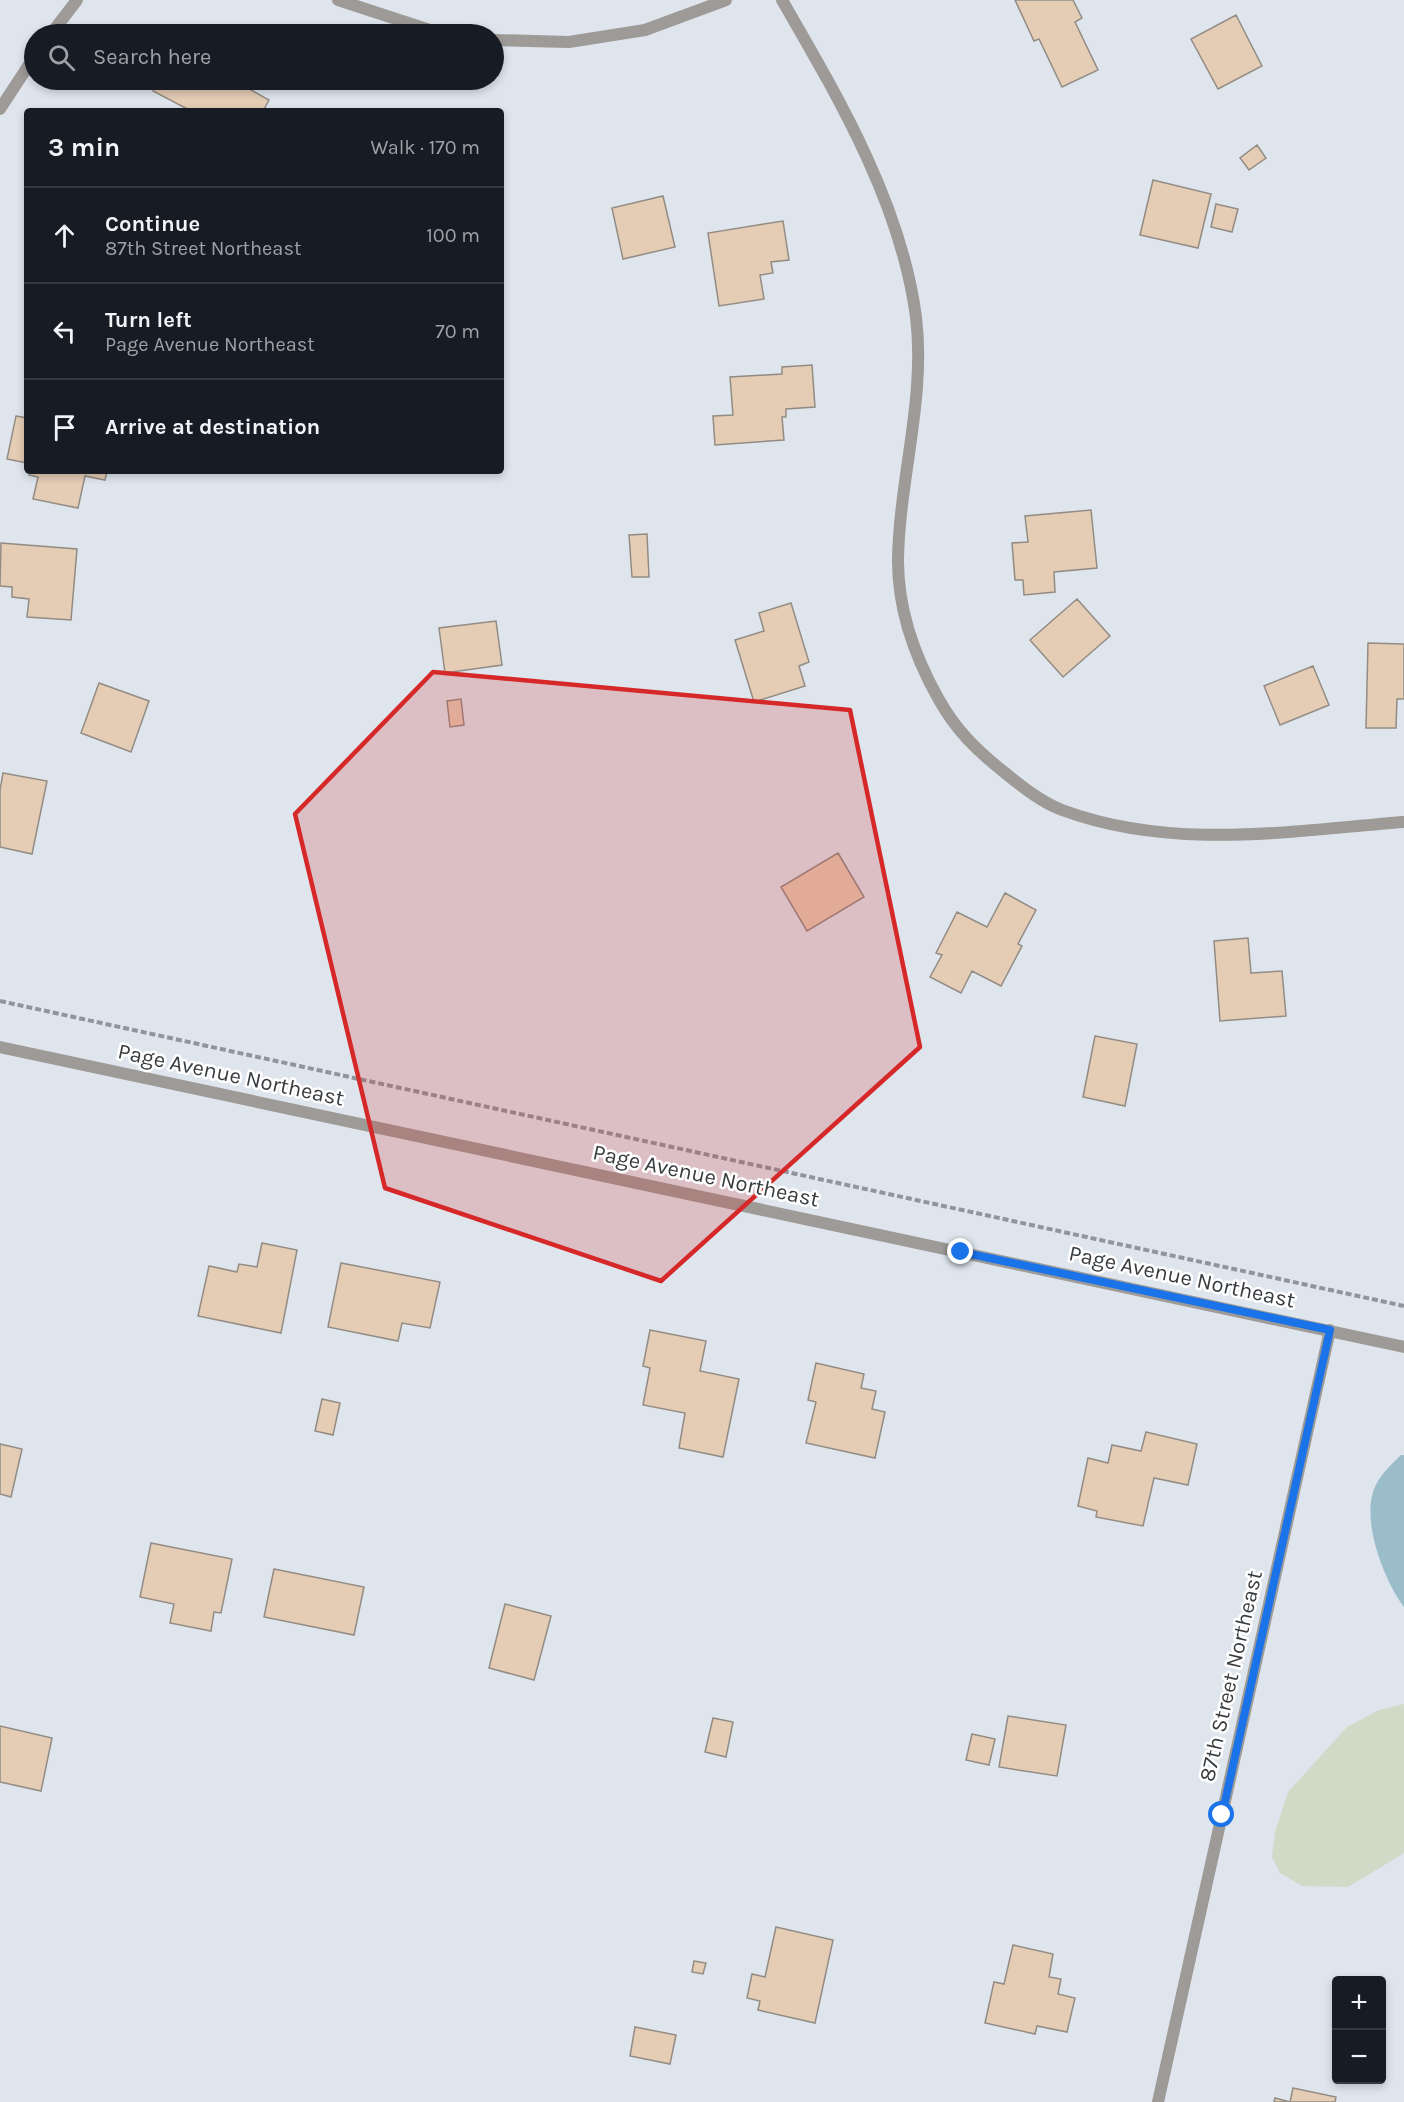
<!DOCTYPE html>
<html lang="en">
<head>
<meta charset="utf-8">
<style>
  body { margin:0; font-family:Karla,sans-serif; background:#20242c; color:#f1f3f6 }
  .controls { position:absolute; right:18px; bottom:18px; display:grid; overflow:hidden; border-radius:6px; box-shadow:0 3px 9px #0003 }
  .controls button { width:54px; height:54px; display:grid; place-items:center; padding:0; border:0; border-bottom:2px solid #363941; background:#171b24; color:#f1f3f6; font:30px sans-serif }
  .stop { position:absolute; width:18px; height:18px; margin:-14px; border:4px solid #1a73e8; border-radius:50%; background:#fff }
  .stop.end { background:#1a73e8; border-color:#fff; box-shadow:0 2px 6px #0008 }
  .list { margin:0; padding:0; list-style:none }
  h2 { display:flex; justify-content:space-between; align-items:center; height:78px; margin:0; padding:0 24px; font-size:26px }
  h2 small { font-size:20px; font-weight:400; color:#9ea1a6 }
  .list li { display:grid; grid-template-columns:39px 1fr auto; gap:18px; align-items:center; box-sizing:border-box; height:96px; padding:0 24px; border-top:2px solid #363941 }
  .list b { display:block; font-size:22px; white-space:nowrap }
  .list p { margin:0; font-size:20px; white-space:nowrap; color:#9ea1a6 }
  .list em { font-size:20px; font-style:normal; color:#9ea1a6 }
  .icon { flex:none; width:33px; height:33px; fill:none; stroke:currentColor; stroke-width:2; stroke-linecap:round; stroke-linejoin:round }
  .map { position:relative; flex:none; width:1404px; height:2102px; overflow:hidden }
  .search { position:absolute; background:#171b24; box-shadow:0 3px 9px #0003; left:24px; top:24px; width:480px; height:66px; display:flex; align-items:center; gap:15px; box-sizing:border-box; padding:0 21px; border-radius:33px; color:#9ea1a6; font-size:22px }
  .panel { position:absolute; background:#171b24; box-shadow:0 3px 9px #0003; left:24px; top:108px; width:480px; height:366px; border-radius:6px }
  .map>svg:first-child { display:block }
</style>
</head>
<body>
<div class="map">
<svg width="1404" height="2102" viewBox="0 0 1404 2102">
  <rect width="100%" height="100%" fill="#dee5ed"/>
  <path fill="#d1d9c7" d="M1404 1704V1853L1348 1887 1302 1886 1280 1873 1272 1857 1275 1832 1288 1792 1347 1727 1379 1710Z"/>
  <path fill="#9bbdca" d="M1401 1455H1404V1607C1384 1580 1363 1525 1373 1492 1378 1476 1390 1466 1401 1455Z"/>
  <path fill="#e4ccb5" stroke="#938c84" stroke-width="1.5" d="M1015 0H1073L1082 18 1075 22 1098 70 1062 87 1039 39 1034 41Z
    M1236 15 1262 66 1218 89 1191 39Z
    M159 80H242L254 86 251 90 269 100 263 111H191L153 91Z
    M1257 145 1266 158 1249 170 1240 158Z
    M1153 180 1211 194 1198 248 1140 235Z
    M663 196 675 247 623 259 612 208Z
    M1216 204 1238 209 1232 232 1211 227Z
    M783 221 789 260 771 262 773 273 760 275 764 299 719 306 708 233Z
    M812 365 815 407 786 409V417H782L784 440 715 445 713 416 733 415 730 377 782 374V367Z
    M16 416 27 418V463L7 459Z
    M29 471H107L105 480 85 476 78 508 33 499 38 477 29 475Z
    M1091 510 1097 568 1054 572 1055 592 1024 595 1023 580H1015L1012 543 1028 542 1025 516Z
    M647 534 649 577H632L629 535Z
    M1 543 77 549 71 620 27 617 29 599 12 597V587L0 586Z
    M1077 599 1110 636 1063 677 1030 640Z
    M791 603 809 662 799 666 805 686 754 702 735 640 764 631 759 613Z
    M496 621 502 665 445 673 439 628Z
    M1368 643 1404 644V699H1397L1396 728H1366Z
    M1313 666 1329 705 1280 725 1264 686Z
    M99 683 149 701 131 752 81 733Z
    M461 699 464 725 450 727 447 701Z
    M3 773 47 781 32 854 0 847V790Z
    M838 853 864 897 807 931 781 887Z
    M1005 893 1036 910 1018 944 1022 946 1001 986 972 971 961 993 930 977 942 955 936 953 957 912 987 927Z
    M1248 938 1251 973 1282 971 1286 1016 1220 1021 1214 941Z
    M1095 1036 1137 1044 1125 1106 1083 1097Z
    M262 1243 297 1250 281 1333 198 1316 209 1266 237 1272 239 1264 257 1267Z
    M341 1263 440 1282 430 1328 402 1323 398 1341 328 1327Z
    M650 1330 706 1341 700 1371 739 1379 723 1457 679 1448 685 1413 643 1405 650 1368 643 1366Z
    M816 1363 864 1374 861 1388 876 1391 872 1409 885 1412 875 1458 806 1443 816 1402 808 1400Z
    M322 1399 340 1403 333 1435 315 1431Z
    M1146 1432 1197 1444 1188 1485 1154 1478 1143 1526 1096 1517 1097 1511 1078 1506 1088 1458 1108 1463 1112 1445 1141 1451Z
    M0 1444 22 1449 11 1497 0 1494Z
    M151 1543 232 1559 221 1613 214 1612 211 1631 170 1623 174 1604 140 1597Z
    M274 1569 364 1587 354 1635 264 1617Z
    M505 1604 551 1616 534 1680 489 1668Z
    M1008 1716 1066 1725 1057 1776 999 1767Z
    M713 1718 733 1722 726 1757 705 1752Z
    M0 1726 52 1738 41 1791 0 1782Z
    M972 1734 995 1739 989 1765 966 1760Z
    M776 1927 833 1940 815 2023 758 2010 760 2001 747 1998 752 1974 765 1977Z
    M1013 1945 1053 1954 1049 1977 1061 1979 1058 1994 1075 1998 1067 2032 1037 2026 1035 2034 985 2023 994 1982 1004 1984Z
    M694 1961 706 1963 703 1974 692 1972Z
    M635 2027 676 2035 670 2064 630 2056Z
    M1293 2088 1336 2097 1335 2102H1274L1275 2098 1290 2102Z"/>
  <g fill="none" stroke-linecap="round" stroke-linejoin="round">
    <path stroke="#90959b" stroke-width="4" stroke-dasharray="6 3" stroke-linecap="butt" d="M0 1001 1404 1306"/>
    <path stroke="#9e9a97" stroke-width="12" d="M338 0 436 32 455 34
      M782 0C838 97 901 203 916 317 926 399 899 479 898 561 898 609 915 657 938 698 955 729 976 750 1004 772 1021 786 1041 802 1062 810 1173 851 1289 831 1404 822
      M51 34 77 0
      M494 40 569 42 645 30 726 0
      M0 109 34 57
      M1158 2102 1330 1330"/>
    <path stroke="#9e9a97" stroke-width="12" d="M0 1047 1404 1347"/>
  </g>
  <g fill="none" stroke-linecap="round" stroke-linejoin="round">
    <path stroke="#1a73e8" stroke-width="8" d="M961 1252 1330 1330 1222 1815"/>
  </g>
  <path fill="#d62828" fill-opacity="0.2" stroke="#d62828" stroke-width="4.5" stroke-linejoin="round" d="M433 672 850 710 920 1047 661 1281 385 1188 295 814Z"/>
  <g text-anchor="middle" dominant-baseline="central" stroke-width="5" stroke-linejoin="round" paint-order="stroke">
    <g font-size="22" fill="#3a3d40" stroke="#fff">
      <text transform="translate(231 1075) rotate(12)">Page Avenue Northeast</text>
      <text transform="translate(706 1176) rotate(12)">Page Avenue Northeast</text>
      <text transform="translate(1182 1277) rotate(12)">Page Avenue Northeast</text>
      <text transform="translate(1231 1676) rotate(-77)">87th Street Northeast</text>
    </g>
  </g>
</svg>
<div class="controls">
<button>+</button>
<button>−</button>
</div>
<div class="stop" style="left:1222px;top:1815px"></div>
<div class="stop end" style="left:961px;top:1252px"></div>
<div class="search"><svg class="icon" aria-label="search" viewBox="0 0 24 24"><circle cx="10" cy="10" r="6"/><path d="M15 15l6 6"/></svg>Search here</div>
<section class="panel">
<h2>3 min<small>Walk · 170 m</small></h2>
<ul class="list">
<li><svg class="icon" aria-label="ahead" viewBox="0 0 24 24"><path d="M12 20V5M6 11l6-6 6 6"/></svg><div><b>Continue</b><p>87th Street Northeast</p></div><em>100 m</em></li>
<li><svg class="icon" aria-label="left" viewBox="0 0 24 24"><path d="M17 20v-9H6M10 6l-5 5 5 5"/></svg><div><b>Turn left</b><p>Page Avenue Northeast</p></div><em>70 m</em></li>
<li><svg class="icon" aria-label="arrive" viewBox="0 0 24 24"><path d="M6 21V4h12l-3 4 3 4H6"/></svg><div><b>Arrive at destination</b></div></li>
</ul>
</section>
</div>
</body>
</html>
